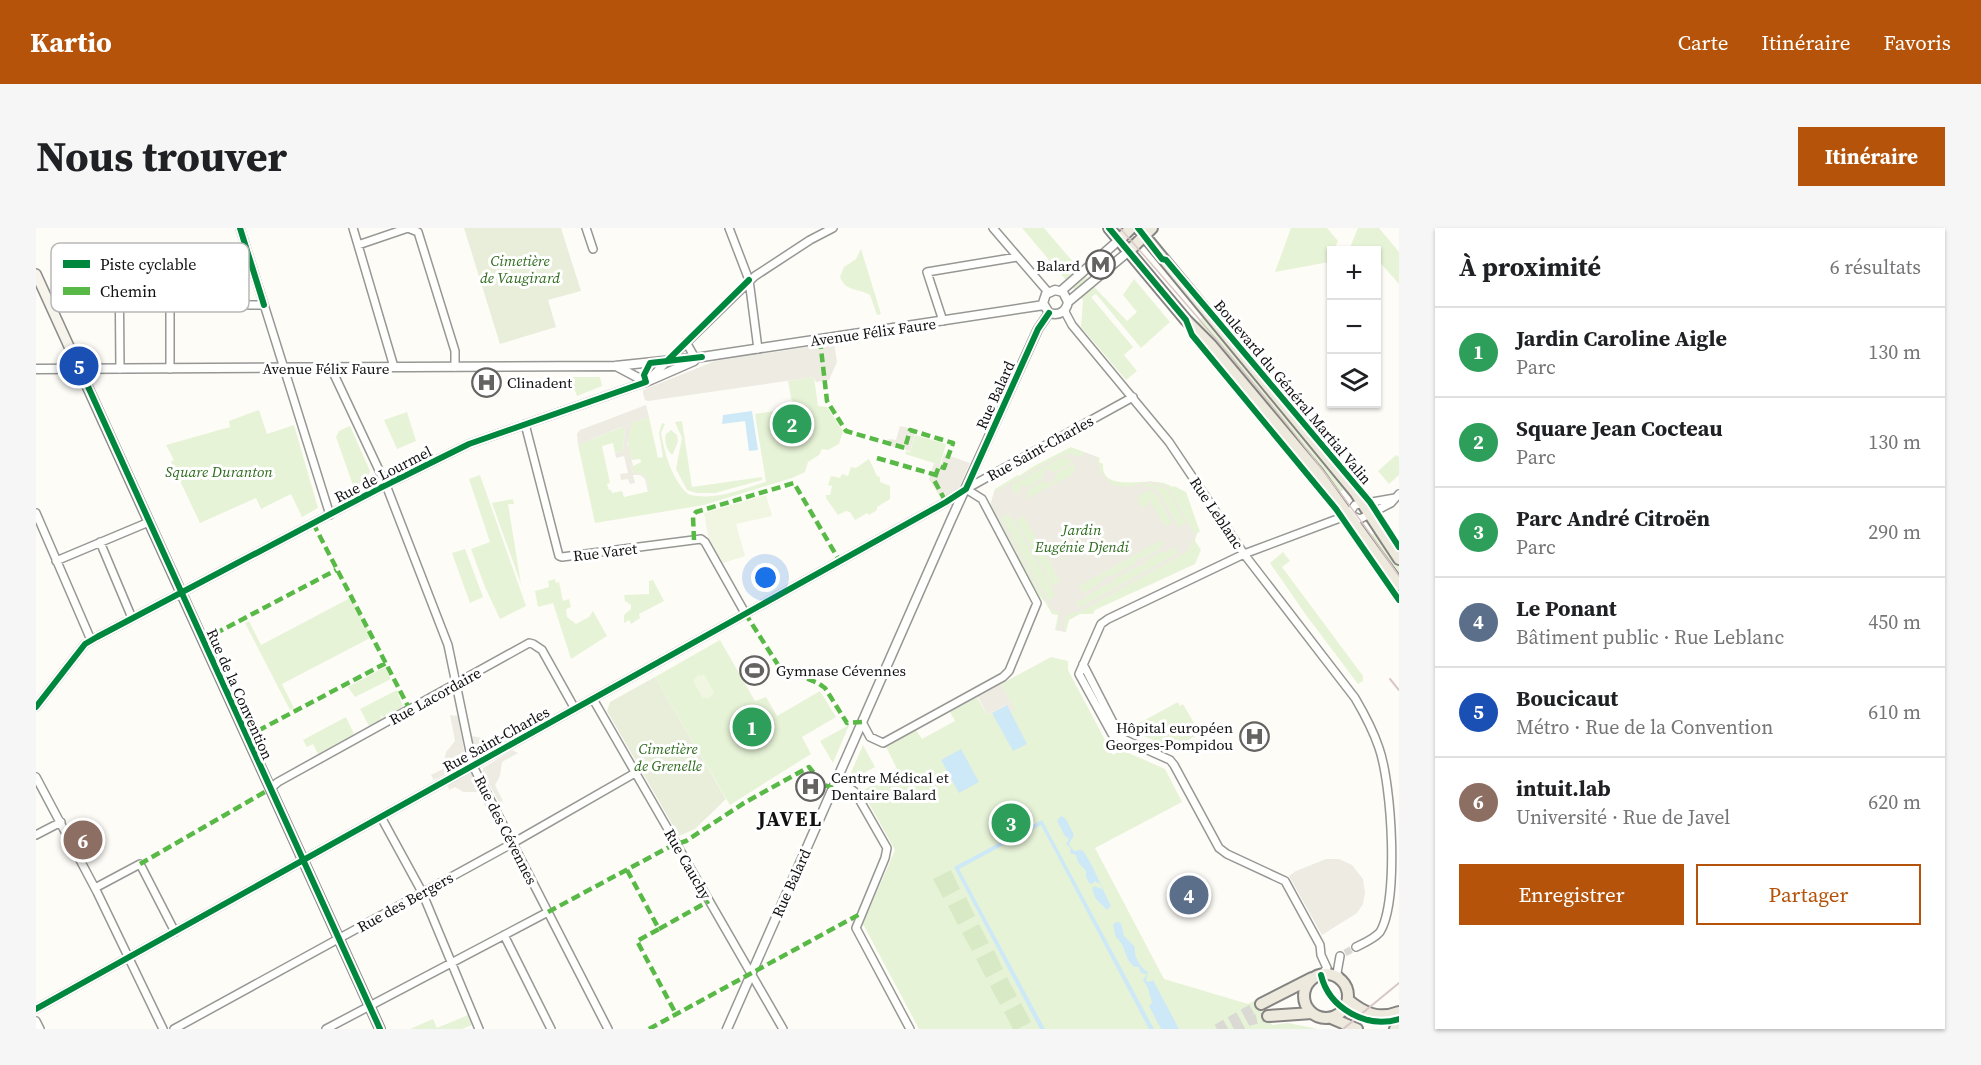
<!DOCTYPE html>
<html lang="fr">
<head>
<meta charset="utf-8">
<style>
  body { margin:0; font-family:"Source Serif 4",serif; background:#f6f6f6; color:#202124 }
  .controls { position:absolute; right:18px; top:18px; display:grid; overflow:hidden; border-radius:0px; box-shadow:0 2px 4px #0004 }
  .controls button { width:54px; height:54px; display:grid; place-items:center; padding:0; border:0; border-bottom:2px solid #e0e0e0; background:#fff; color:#202124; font:30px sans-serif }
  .you { position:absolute; left:730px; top:350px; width:21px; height:21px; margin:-15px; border:4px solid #fff; border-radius:50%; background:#1a73e8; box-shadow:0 0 0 9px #1a73e833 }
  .badge { display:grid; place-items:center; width:39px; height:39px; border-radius:50%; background:#b45309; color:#fff; font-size:20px; font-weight:700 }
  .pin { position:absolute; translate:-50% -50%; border:3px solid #fff; box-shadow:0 2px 6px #0006 }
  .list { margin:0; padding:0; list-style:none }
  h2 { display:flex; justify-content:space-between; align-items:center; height:78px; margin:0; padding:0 24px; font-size:26px }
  h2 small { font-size:20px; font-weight:400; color:#757577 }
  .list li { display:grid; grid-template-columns:39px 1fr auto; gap:18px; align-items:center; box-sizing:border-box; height:90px; padding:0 24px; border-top:2px solid #e0e0e0 }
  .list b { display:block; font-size:22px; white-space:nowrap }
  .list p { margin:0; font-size:20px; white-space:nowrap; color:#757577 }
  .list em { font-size:20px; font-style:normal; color:#757577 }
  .actions { display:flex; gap:12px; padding:18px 24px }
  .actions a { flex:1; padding:14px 0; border:2px solid #b45309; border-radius:0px; text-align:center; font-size:21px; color:#b45309 }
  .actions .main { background:#b45309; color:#fff }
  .icon { flex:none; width:33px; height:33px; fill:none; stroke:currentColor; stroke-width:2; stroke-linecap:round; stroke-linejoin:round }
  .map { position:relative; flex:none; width:1363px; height:801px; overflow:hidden; border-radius:0px }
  header { display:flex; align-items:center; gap:36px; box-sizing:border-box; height:84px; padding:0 30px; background:#b45309; color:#fff }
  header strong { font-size:28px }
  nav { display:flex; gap:33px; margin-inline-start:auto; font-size:21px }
  .intro { display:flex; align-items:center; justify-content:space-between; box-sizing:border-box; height:144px; padding:0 36px }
  h1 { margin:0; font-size:42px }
  .button { padding:15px 27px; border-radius:0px; background:#b45309; color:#fff; font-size:21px; font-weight:700 }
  main { display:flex; gap:36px; padding:0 36px }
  aside { flex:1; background:#fff; border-radius:0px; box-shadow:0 2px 4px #0004 }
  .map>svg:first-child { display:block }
</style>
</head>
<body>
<header>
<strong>Kartio</strong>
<nav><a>Carte</a><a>Itinéraire</a><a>Favoris</a></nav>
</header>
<div class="intro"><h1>Nous trouver</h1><a class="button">Itinéraire</a></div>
<main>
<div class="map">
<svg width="1363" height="801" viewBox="0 0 1363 801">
  <rect width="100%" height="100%" fill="#fdfcf7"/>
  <path fill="#e7f3d7" d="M986 0H1008L1062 63 1091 93 1101 84 1087 67 1098 51 1134 94 1105 120 1060 66 1055 69 1097 119 1088 127 1101 143 1090 152 1045 99 1047 72Z
    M1255 0H1291L1302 13 1298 22H1296L1293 34 1239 44Z
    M1322 0H1343L1363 24V56L1341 31 1340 22H1313Z
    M825 21 845 86 841 87 834 67C822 60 810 64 804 49L808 39 820 31Z
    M1168 88 1310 259 1303 265 1159 96Z
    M534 149H564L566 158 541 168Z
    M778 149 782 178 791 179 807 203 803 216 792 222 786 221 783 227 772 234 769 244 756 250 668 277 559 295 542 217 586 199 589 201 587 223 579 225 577 215 566 218 574 255 571 256 573 262H575L576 265 586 263 588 269 614 263 609 248 604 245H597L595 239 605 234 604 231 596 232C589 221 591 208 595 195L613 189 622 230 627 229 623 205 626 195 629 196 625 205C629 226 635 250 652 266 677 274 706 261 730 254L719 186 757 180 752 153Z
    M223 182 231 206 258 197 282 280 266 289 255 266 225 281 220 270 164 295 135 234 138 232 130 217 194 199 193 193Z
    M371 184 380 213 361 221 348 192Z
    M646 193 656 259 726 249V252L679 265H660L651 262 640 241 646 210 639 194Z
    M314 198 334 243 331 252 318 260 300 209 303 203Z
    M635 202 641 207 642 213 637 226H635C630 220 628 213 630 206Z
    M879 207 910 216 904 237 869 226 870 223 874 224Z
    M1035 219 1064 230 1063 234 1067 236C1065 269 1119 244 1136 259L1138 258 1150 264 1164 304 1161 305 1159 313 1165 322 1159 336 1059 382 1057 386H1044L1033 392 1030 404 1019 402 1022 387 1016 386 1009 374 1003 368 954 278 959 261 982 247 983 248 998 238Z
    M1360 227 1363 229V247L1353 256 1342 243Z
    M833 231 841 248 844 249V254L854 258V271L841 279V282L833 287 831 285 819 292 814 284 810 283 802 287 790 270V267H794L796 258 792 257 795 248 804 250 806 246 812 248 815 239 820 240Z
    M444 247 490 378 464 391 449 359 435 321 454 314 433 251Z
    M477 271 478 276H472L485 356 456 275Z
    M1341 303 1363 336V351L1334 308Z
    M429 321 447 369 434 375 416 325Z
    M1247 324 1254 333 1246 339 1327 448V453L1322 456 1270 387 1234 335Z
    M519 351 520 355 523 354 527 373 533 371 535 379 530 381 531 389 540 396 553 389 557 383 571 408 535 431 517 375 502 379 499 363 513 359 512 353Z
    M617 352 628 373 603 386 604 390 595 396 593 392 588 395V387L595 381V377L589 373 588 367 613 366V353Z
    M316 369 336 409 246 456 258 480 254 482 209 395 213 393 225 417Z
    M684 412 719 473 730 469 741 488 784 463 800 489 766 509 775 526 694 577 619 449Z
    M1015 429 1032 433V442L1077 527 1086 522 1129 541 1146 574 1059 620 1128 751 1212 776 1222 771 1236 797 1252 795 1282 801H883L827 696 859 622 826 563 862 543 850 519 880 502 886 511 919 493 914 484 941 469 951 487 971 477 978 482 965 456Z
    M349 439 355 451 319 469 312 459Z
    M361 462 367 479 348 490 344 486 346 491 333 498 324 481Z
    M1142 474 1144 478 1147 476 1162 502 1158 504 1160 508 1135 520 1092 501Z
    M310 489 318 506 282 526 277 516 271 519 267 512Z
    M813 497 797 535 784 513Z
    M827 517 839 539 811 554Z
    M432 787 436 797 426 801H374L397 791 401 800Z"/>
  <path fill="#d8eac5" d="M915 642 924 661 907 670 897 651Z
    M930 669 939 688 922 697 912 678Z
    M943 696 953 715 936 723 926 705Z
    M958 722 967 741 950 750 940 731Z
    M971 749 981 768 964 777 954 758Z
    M985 775 995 794 982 801H977L968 784Z"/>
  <path fill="#e9eedb" d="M428 0H525L545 63 512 72 520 99 464 116Z
    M619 449 690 571 659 601 643 608 571 483 574 474Z"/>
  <path fill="#f0f6e1" d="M730 267 736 288 700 296 709 328 687 335 672 308 668 285Z
    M663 446 664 448 668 446 678 464 672 471 671 469 667 471 657 452Z"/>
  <path fill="#edebe2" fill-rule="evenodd" d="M798 115 801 134 793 152 780 154 778 149 612 173 609 172 607 166V162L679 133Z
    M610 177 613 189 596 195 591 216 597 237 595 239 597 245H604L609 248 614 263 612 264 609 251 604 247H597L599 255 594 256 592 251 585 252 584 246 592 245 588 228 580 230 579 225 587 223 589 201 585 199 542 217 541 206 544 202Z
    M864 198 880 202 874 223 851 217 853 211 860 212Z
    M1048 224 1061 229 1063 242 1076 257 1092 259 1114 253 1131 258 1158 305H1161L1153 321 1144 328 1045 383 1030 387 1028 400 1030 404 1019 402 1022 399 1024 386 1022 384 1016 382 1010 373 956 278 957 275H955L958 264 1023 228 1035 226 1042 229 1047 227ZM1024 230H1033L1037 234 1019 244 1009 241 1006 251 992 259 985 257 984 264 979 266 975 257ZM1038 236 1039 241 1036 247 990 271 993 261 1007 253 1017 256 1020 245ZM1112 255 1130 260 1150 295 1143 299 1122 263 1118 259H1108L1107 257ZM1113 262 1120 266 1136 295 1129 298 1114 272 1110 279 1107 280 1103 277 1102 272 1103 267ZM972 286 979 295 1015 358 1019 368 1012 372 966 290ZM988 288 1024 353 1017 358 981 294 982 291ZM1125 312 1128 315 1124 318 1125 320 1107 331 1105 329 1099 332 1100 335 1074 349 1072 347 1066 351 1067 353 1048 365 1043 358ZM1139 319 1142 325 1043 380 1040 373H1044L1069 356 1070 358 1076 355V352L1102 338 1103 339 1109 336V333L1127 323 1128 325Z
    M908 226 934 235 921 264 906 272 893 251 898 235 905 237Z
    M967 452 968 454 965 456 979 482 974 484 970 477 951 487 940 465Z
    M414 487 422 488 430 534 426 538 398 552 395 547 407 541 410 524 419 513Z
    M434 499 436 508 446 510 455 514 463 509 465 515 443 527H439L437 525 432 501Z
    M476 522 482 525 466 534 464 548 459 557 467 573 463 574 447 545V540Z
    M432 545 437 546 455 581 452 584 442 564H427L419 559 413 562 411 556Z
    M1290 631H1303L1316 637 1327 651 1329 665 1327 676 1321 685 1286 707 1253 648 1260 643Z"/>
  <path fill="#cde8f7" d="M716 183 722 222 713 223 709 193 686 196 687 187Z
    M971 477 991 516 977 523 956 485Z
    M925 521 943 554 923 565 905 532Z
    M1025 588 1030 591 1038 607 1033 616 1038 623 1046 622 1048 624C1059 641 1066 661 1075 678L1071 682 1060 671 1056 661 1058 658 1066 661 1064 656 1059 653 1056 656 1053 655 1050 649V643L1042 634 1040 627 1034 625 1035 620 1030 616 1033 611 1029 608 1021 593Z
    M1006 592 1118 801H1113L1005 597 923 641 1009 801H1004L918 639Z
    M1080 694 1085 695 1088 708 1099 719C1097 727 1105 741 1112 744L1110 753 1113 754 1117 752 1143 801H1125L1113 778 1116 775 1112 760 1107 752 1111 746 1105 745 1103 739H1098L1092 732 1086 716 1080 709 1077 697Z"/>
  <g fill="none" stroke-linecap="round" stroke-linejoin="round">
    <path stroke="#dad9d4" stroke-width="7" stroke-dasharray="7 3.5" stroke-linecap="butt" d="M1309 725 1320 719"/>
    <path stroke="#dad9d4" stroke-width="10" stroke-dasharray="10 5" stroke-linecap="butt" d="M1181 801 1225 776
      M1198 801 1212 793 1232 788"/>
    <defs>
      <path id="minor" d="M204 0 294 287
        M317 0 358 139
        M372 0 382 4 419 123V139
        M550 0 557 21
        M693 0 713 52 722 121
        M957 0 1012 64
        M322 17 372 0
        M83 23 84 141
        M134 76V141
        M15 77 84 76 228 77
        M1028 82 1036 97 1133 214 1208 326 1319 470C1329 487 1337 502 1343 520 1356 557 1363 673 1344 704 1338 711 1328 715 1320 719
        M907 93 891 44 981 29
        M650 114 659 130
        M295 140 350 257 412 417 437 538 572 801
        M489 196 523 328 526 329 665 311 669 314 709 385
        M0 285 55 412
        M1312 287 1319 277 1359 270
        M1314 287 1324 291 1355 275 1363 266
        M64 314 96 390
        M20 333 113 294
        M1047 436 1085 510
        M557 471 747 801
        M0 479 49 416 61 409 340 262 433 216 610 154 719 48 774 12 797 0
        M826 494 834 509 847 515 967 449 973 443 1001 375 946 271 930 261
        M0 549 61 664 127 801
        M797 560 815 561 819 564 851 620 849 630 820 700 874 801
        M234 561 242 554 493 415 497 416 506 422 539 481
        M345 589 386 664 443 801
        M0 607 25 594
        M59 660 104 636 139 704
        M468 707 515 801
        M1304 728 1301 745 1306 753
        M1285 747 1291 740 1285 727 1284 717 1249 653 1191 626 1183 620 1138 537 1134 532 1076 506 1043 446 1065 396 1072 391 1208 326 1312 287
        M0 781 910 274 930 261 1097 169
        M0 793 4 801
        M138 801 477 615 599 545
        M290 801 512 684"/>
      <path id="tertiary" d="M1025 63 1083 12
        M1032 74 1027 64 1019 62 1010 66 1007 75 1013 85C1023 88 1030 84 1032 74L1093 23
        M580 138 610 154
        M0 141 579 138 666 129 1008 77
        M610 154 658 133
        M691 801 915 292 1002 101 1013 85"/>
      <path id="secondary" d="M0 46 344 801"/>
      <path id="primary" d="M1073 0 1150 92 1175 117 1282 245 1363 357
        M1102 0 1319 264 1363 331
        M1083 12 1095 0
        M1093 23 1116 0
        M1268 768a22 22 0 1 1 44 0a22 22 0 1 1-44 0Z
        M1312 772C1328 785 1342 792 1363 784
        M1225 776 1276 750
        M1232 788 1276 785
        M1295 790 1321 801
        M1359 801 1363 799"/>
    </defs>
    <use href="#minor" stroke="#979795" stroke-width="10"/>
    <use href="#tertiary" stroke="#979795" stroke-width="11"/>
    <use href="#secondary" stroke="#8e8d8b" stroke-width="12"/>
    <use href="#primary" stroke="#858482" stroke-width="14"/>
    <use href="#minor" stroke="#fffffe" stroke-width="7"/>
    <use href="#tertiary" stroke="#fffffe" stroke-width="8"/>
    <use href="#secondary" stroke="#f6f4eb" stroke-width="9"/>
    <use href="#primary" stroke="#ede9dc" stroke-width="10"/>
    <path stroke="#d9c6c7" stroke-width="1.5" d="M1084 0C1182 112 1281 225 1363 348"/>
    <path stroke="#d9c6c7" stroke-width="2" d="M1354 451 1363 462
      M1307 801 1363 755"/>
    <path stroke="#58b947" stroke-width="4.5" stroke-dasharray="9 4.5" stroke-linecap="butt" d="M136 19 139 21 140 69 134 76 129 70 128 27 129 22Z
      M784 112 791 173 810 203 869 220 874 202 917 215 908 240 903 238 898 252 910 274
      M841 230 900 247
      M277 295 374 482
      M658 312 657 288 660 284 758 255 803 332
      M709 385 744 440 782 455 789 460 811 495 826 494
      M167 412 300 342
      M210 509 350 435
      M104 636 234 561
      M591 642 623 701 601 713 640 786
      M512 684 635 618 650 613 708 575 773 539 788 557 797 560
      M623 701 673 673
      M613 801 824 686"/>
    <defs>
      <path id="cycleway" d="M204 0 228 77
        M1073 0 1150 92 1156 107 1300 281 1363 372
        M1102 0 1126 31 1130 32 1334 274 1363 319
        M631 133 713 52
        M44 141 344 801
        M0 479 49 416 61 409 340 262 433 216 610 154 608 147 614 135 666 129
        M1285 747C1293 780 1330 801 1363 791
        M0 781 910 274 930 261 1002 101 1013 85"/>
    </defs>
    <use href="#cycleway" stroke="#fff" stroke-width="10"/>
    <use href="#cycleway" stroke="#00873e" stroke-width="6"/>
  </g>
  <defs>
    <symbol id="metro-ring" viewBox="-11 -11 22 22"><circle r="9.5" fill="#fff" stroke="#646362" stroke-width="1.5"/><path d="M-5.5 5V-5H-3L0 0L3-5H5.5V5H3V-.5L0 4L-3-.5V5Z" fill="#646362"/></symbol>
    <symbol id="hospital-ring" viewBox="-11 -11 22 22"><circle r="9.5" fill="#fff" stroke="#646362" stroke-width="1.5"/><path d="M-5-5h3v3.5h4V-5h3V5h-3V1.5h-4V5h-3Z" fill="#646362"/></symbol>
    <symbol id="stadium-ring" viewBox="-11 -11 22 22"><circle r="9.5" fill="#fff" stroke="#646362" stroke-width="1.5"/><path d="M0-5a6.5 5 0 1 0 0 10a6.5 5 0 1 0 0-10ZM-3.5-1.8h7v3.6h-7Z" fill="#646362"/></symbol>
  </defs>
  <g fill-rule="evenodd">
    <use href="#metro-ring" x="1048" y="20" width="33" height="33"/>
    <use href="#hospital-ring" x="434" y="138" width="33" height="33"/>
    <use href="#stadium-ring" x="702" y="426" width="33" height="33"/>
    <use href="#hospital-ring" x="1202" y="492" width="33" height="33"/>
    <use href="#hospital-ring" x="758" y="542" width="33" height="33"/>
  </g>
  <g text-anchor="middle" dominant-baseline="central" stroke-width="6" stroke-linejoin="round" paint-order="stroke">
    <g font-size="15" font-style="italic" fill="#2f6b1f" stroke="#fff">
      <text x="484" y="32">Cimetière<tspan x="484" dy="17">de Vaugirard</tspan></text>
      <text x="183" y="243">Square Duranton</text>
      <text x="1046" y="301">Jardin<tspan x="1046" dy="17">Eugénie Djendi</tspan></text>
      <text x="632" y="520">Cimetière<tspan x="632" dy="17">de Grenelle</tspan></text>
    </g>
    <g font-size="15" fill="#111" stroke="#fff" text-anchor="start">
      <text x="1044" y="37" text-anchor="end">Balard</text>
      <text x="471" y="154">Clinadent</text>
      <text x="740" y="442">Gymnase Cévennes</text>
      <text x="1197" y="499" text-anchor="end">Hôpital européen<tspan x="1197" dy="17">Georges-Pompidou</tspan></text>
      <text x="795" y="549">Centre Médical et<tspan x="795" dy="17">Dentaire Balard</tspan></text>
    </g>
    <g font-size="15" fill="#111" stroke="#fff">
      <text transform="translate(837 104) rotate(-8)">Avenue Félix Faure</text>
      <text x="290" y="140">Avenue Félix Faure</text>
      <text transform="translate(1257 164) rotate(50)">Boulevard du Général Martial Valin</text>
      <text transform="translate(959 167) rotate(-66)">Rue Balard</text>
      <text transform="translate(1004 220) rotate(-29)">Rue Saint-Charles</text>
      <text transform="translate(347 246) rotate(-27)">Rue de Lourmel</text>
      <text transform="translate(1181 285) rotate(56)">Rue Leblanc</text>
      <text transform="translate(569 324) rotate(-7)">Rue Varet</text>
      <text transform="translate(204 466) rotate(66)">Rue de la Convention</text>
      <text transform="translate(399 468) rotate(-29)">Rue Lacordaire</text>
      <text transform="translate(460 511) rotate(-29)">Rue Saint-Charles</text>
      <text transform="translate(470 602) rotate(63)">Rue des Cévennes</text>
      <text transform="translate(652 636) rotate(60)">Rue Cauchy</text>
      <text transform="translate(755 655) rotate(-66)">Rue Balard</text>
      <text transform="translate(369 674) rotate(-29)">Rue des Bergers</text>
    </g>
    <g font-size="21" font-weight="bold" letter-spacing="1.5" fill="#111" stroke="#fff">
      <text x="754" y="590">JAVEL</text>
    </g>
  </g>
  <rect x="15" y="15" width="198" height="69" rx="9" fill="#fff" stroke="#b8b8b8" stroke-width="1.5"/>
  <rect x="27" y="32" width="27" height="8" fill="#00873e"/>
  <rect x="27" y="59" width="27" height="8" fill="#58b947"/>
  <g font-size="16" fill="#111">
    <text x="64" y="42">Piste cyclable</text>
    <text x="64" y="69">Chemin</text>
  </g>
</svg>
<div class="controls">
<button>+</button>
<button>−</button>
<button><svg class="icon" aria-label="layers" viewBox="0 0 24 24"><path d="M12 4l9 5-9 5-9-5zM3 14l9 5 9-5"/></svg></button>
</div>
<div class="you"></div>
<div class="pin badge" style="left:716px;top:499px;background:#2e9e5b">1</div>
<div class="pin badge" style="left:756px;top:196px;background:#2e9e5b">2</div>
<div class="pin badge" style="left:975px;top:595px;background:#2e9e5b">3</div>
<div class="pin badge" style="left:1153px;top:667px;background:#5c6f8a">4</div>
<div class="pin badge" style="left:43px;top:138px;background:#1a4fb4">5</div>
<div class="pin badge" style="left:47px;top:612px;background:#8d6e63">6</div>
</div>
<aside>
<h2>À proximité<small>6 résultats</small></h2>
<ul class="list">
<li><span class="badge" style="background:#2e9e5b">1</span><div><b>Jardin Caroline Aigle</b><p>Parc</p></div><em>130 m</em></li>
<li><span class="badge" style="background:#2e9e5b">2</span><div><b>Square Jean Cocteau</b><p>Parc</p></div><em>130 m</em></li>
<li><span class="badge" style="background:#2e9e5b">3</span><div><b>Parc André Citroën</b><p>Parc</p></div><em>290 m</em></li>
<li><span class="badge" style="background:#5c6f8a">4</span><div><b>Le Ponant</b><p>Bâtiment public · Rue Leblanc</p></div><em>450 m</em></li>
<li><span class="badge" style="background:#1a4fb4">5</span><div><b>Boucicaut</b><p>Métro · Rue de la Convention</p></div><em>610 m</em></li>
<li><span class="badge" style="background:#8d6e63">6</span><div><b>intuit.lab</b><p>Université · Rue de Javel</p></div><em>620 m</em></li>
</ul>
<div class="actions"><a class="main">Enregistrer</a><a>Partager</a></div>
</aside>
</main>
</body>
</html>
